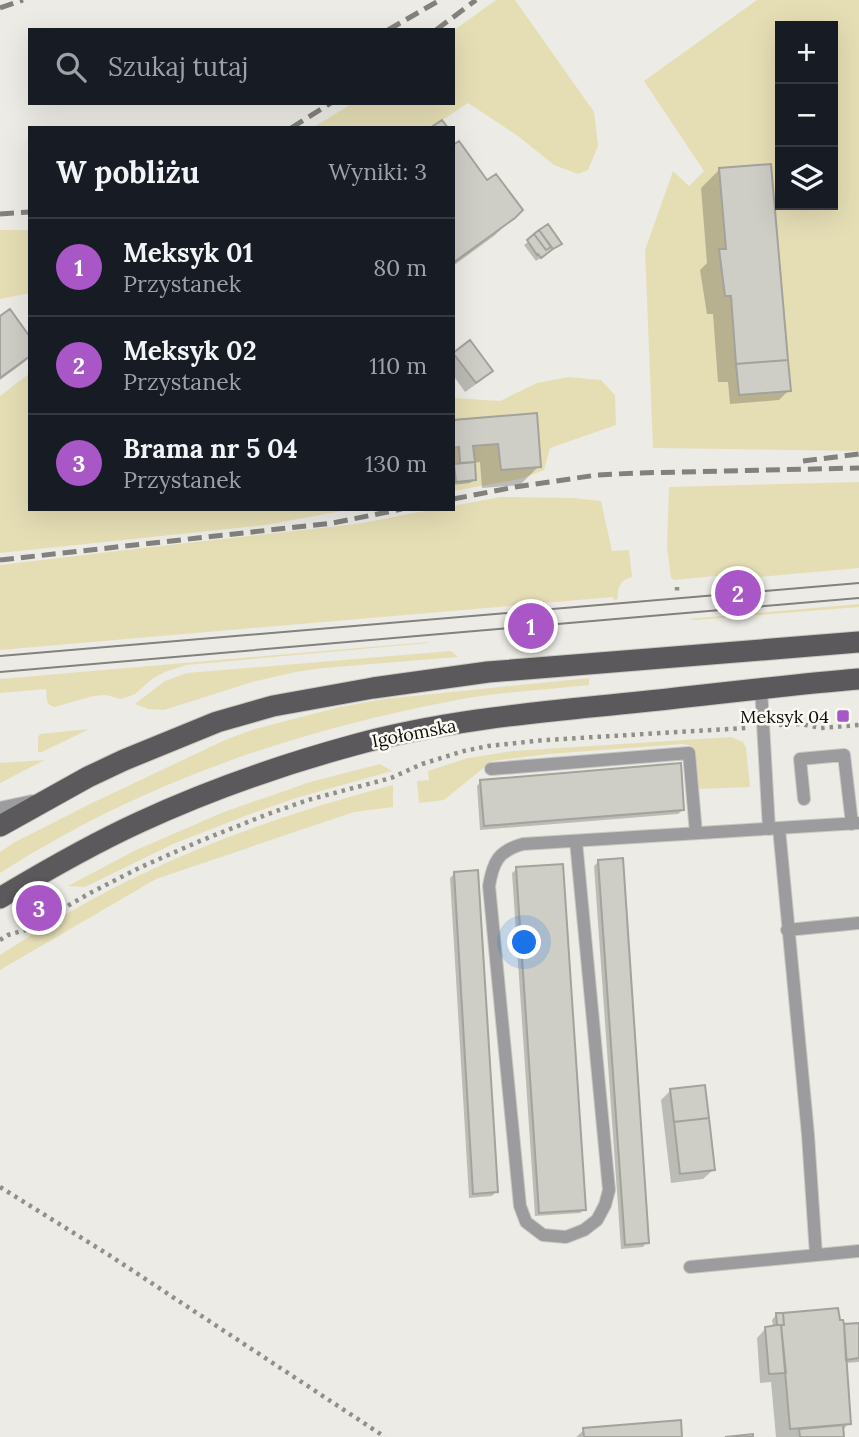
<!DOCTYPE html>
<html lang="pl">
<head>
<meta charset="utf-8">
<style>
  body { margin:0; font-family:Lora,serif; background:#242831; color:#f1f3f6 }
  .controls { position:absolute; right:21px; top:21px; display:grid; overflow:hidden; border-radius:0px; box-shadow:0 7px 28px #0002 }
  .controls button { width:63px; height:63px; display:grid; place-items:center; padding:0; border:0; border-bottom:2px solid #363941; background:#171b24; color:#f1f3f6; font:35px sans-serif }
  .you { position:absolute; left:525px; top:943px; width:24px; height:24px; margin:-18px; border:5px solid #fff; border-radius:50%; background:#1a73e8; box-shadow:0 0 0 10px #1a73e833 }
  .badge { display:grid; place-items:center; width:46px; height:46px; border-radius:50%; background:#a956c6; color:#fff; font-size:23px; font-weight:700 }
  .pin { position:absolute; translate:-50% -50%; border:4px solid #fff; box-shadow:0 2px 7px #0006 }
  .list { margin:0; padding:0; list-style:none }
  h2 { display:flex; justify-content:space-between; align-items:center; height:91px; margin:0; padding:0 28px; font-size:30px }
  h2 small { font-size:23px; font-weight:400; color:#9ea1a6 }
  .list li { display:grid; grid-template-columns:46px 1fr auto; gap:21px; align-items:center; box-sizing:border-box; height:98px; padding:0 28px; border-top:2px solid #363941 }
  .list b { display:block; font-size:26px; white-space:nowrap }
  .list p { margin:0; font-size:23px; white-space:nowrap; color:#9ea1a6 }
  .list em { font-size:23px; font-style:normal; color:#9ea1a6 }
  .icon { flex:none; width:38px; height:38px; fill:none; stroke:currentColor; stroke-width:2; stroke-linecap:round; stroke-linejoin:round }
  .map { position:relative; flex:none; width:859px; height:1437px; overflow:hidden }
  .search { position:absolute; background:#171b24; box-shadow:0 7px 28px #0002; left:28px; top:28px; width:427px; height:77px; display:flex; align-items:center; gap:18px; box-sizing:border-box; padding:0 24px; border-radius:0px; color:#9ea1a6; font-size:26px }
  .panel { position:absolute; background:#171b24; box-shadow:0 7px 28px #0002; left:28px; top:126px; width:427px; height:385px; border-radius:0px }
  .map>svg:first-child { display:block }
</style>
</head>
<body>
<div class="map">
<svg width="859" height="1437" viewBox="0 0 859 1437">
  <rect width="100%" height="100%" fill="#ecebe5"/>
  <path fill="#e5deb5" fill-rule="evenodd" d="M496 0H515L594 112 598 146 588 170 578 174 554 165 518 136 468 103 430 128H312L353 103H453V31Z
    M757 0H859V451L653 448 645 250 673 171 689 186 704 171 644 81ZM780 26H833V205H780Z
    M0 230H30V293L0 299Z
    M30 373V509H353L265 525 0 553V396Z
    M568 377 601 380 615 395 616 425 550 448 544 470 520 479 453 491V398L500 401 537 383Z
    M859 482V568L747 578 746 573 674 580 671 578 667 547 669 487Z
    M500 497 573 498 601 501 612 551 629 550 632 577C620 580 617 588 618 599L614 600 613 597 0 650V565C116 551 232 538 348 525 384 521 418 509 453 509V506Z
    M859 604V607L696 620 688 619Z
    M428 642V643L186 665 165 672 152 679 135 694 121 699 106 695 93 696 55 707C45 705 47 697 46 689L0 693V679Z
    M451 651 458 657 323 668 296 672 252 682 164 710 148 709 135 704 165 681 187 673Z
    M589 678V685C544 690 497 692 452 701 290 732 139 784 0 873V852L15 842 92 803 225 740 255 729 340 707 384 699Z
    M89 729 42 752H38V737L40 734Z
    M731 737 743 742 746 748 750 787 698 789 695 751 692 746 683 744 548 754 492 761 444 800 419 803 417 781 429 780 428 771 468 758 513 751Z
    M45 760 0 783V763Z
    M380 764 392 771 296 798 245 816 173 844 85 887 68 886 136 850 224 812 310 782Z
    M393 785V807L354 812 156 879 0 970V955C45 926 91 898 140 875 221 836 306 808 393 785Z"/>
  <path fill="#0003" d="M453 148 487 182 521 210 494 236 453 266Z
    M720 169 789 390 779 400 730 404 728 382H718L713 314H707L700 270 707 263 701 188Z
    M548 227 555 248 536 261 524 245Z
    M0 319 30 340V357L22 364 0 380Z
    M470 342 491 370 482 380 465 392 453 375V355Z
    M535 415 539 466 520 485 482 488 480 462 473 463 475 479 470 483 453 485V422Z
    M481 781 683 810 678 814 480 830 477 786Z
    M598 862 647 1242 643 1247 621 1249 594 866Z
    M517 869 584 1209 580 1213 535 1216 512 873Z
    M454 874 496 1192 492 1196 469 1198 450 878Z
    M671 1090 713 1170 703 1179 671 1183 661 1100Z
    M776 1315 838 1322 842 1326 859 1325V1362L845 1363 849 1423 842 1431V1437H776L771 1382 760 1383 757 1338 766 1328 773 1326 772 1320Z
    M584 1430 680 1437H576Z"/>
  <path fill="#cecdc6" stroke="#a3a29b" stroke-width="2" d="M442 120 448 128H430Z
    M459 141 487 180 496 174 523 210 515 218 453 263V145Z
    M771 164 788 360 736 364 731 296H725L719 249H726L719 168Z
    M548 224 562 244 553 249 539 230Z
    M539 230 551 247 546 250 534 234Z
    M534 234 546 250 551 247 553 249 541 258 538 254 537 255 527 240Z
    M10 309 30 337V356L0 378V316Z
    M470 340 493 371 476 383 453 353Z
    M788 360 791 391 739 395 736 364Z
    M537 413 541 467 501 470 498 444 473 446 475 462 460 463 459 447 453 448V420Z
    M475 462 476 480 456 482 454 464Z
    M681 763 684 810 484 826 480 780Z
    M623 858 649 1243 625 1245 598 860Z
    M563 864 586 1210 539 1213 516 867Z
    M478 870 498 1192 473 1194 454 872Z
    M705 1085 709 1118 674 1122 670 1089Z
    M709 1118 715 1170 680 1174 674 1122Z
    M838 1308 840 1320H843L844 1324 851 1424 790 1429 781 1325H784L783 1313Z
    M776 1313H783L784 1325H777Z
    M859 1323V1358L846 1360 844 1324Z
    M777 1325H781L786 1373 769 1374 765 1327Z
    M681 1420 682 1437H584L583 1428Z
    M843 1425 844 1437H800L799 1429Z
    M753 1434V1437H725Z"/>
  <g fill="none" stroke-linecap="round" stroke-linejoin="round">
    <defs>
      <path id="lane" d="M761 688 769 829
        M491 769 689 753 696 833
        M804 799 800 759 844 755 852 824
        M0 808 32 801
        M779 828 808 1135 816 1255
        M576 841 609 1190 605 1205 597 1220 584 1230 566 1237 543 1235 526 1222 520 1206 489 886C493 862 498 851 523 844L859 823
        M787 930 859 923
        M690 1267 859 1251"/>
      <path id="primary" d="M0 826 88 777 124 760 217 722 273 706 373 688 488 672 859 642
        M0 898C45 871 92 844 140 822 209 790 281 765 354 745 434 723 518 714 600 706 687 698 773 686 859 679"/>
    </defs>
    <use href="#lane" stroke="#c9c8c2" stroke-width="14"/>
    <use href="#primary" stroke="#c9c8c2" stroke-width="23"/>
    <path stroke="#908f8a" stroke-width="4.5" stroke-dasharray="3.5 5" stroke-linecap="butt" d="M677 587V594
      M779 725 801 724 821 728 859 725
      M0 940 8 935 25 930 92 892 141 867 200 841 268 814 308 800 391 778 422 764 464 751 488 746 545 740 746 728
      M0 1187 109 1255 385 1437"/>
    <use href="#lane" stroke="#9c9b9d" stroke-width="12"/>
    <use href="#primary" stroke="#5c595d" stroke-width="21"/>
    <path stroke="#82817d" stroke-width="2" d="M0 656 859 583
      M0 672 859 598"/>
    <path stroke="#82817d" stroke-width="5" stroke-dasharray="14 7" stroke-linecap="butt" d="M0 8 23 0
      M388 30 440 0
      M436 30 476 0
      M291 128 331 103
      M0 214 30 212
      M803 461 859 454
      M453 499 515 487 597 475 636 473 859 468
      M0 560 333 523 402 509"/>
  </g>
  <rect fill="#a956c6" stroke="#faf9f2" stroke-width="2.5" x="836" y="709" width="14" height="14" rx="3.5"/>
  <g text-anchor="middle" dominant-baseline="central" stroke-width="5" stroke-linejoin="round" paint-order="stroke">
    <g font-size="18" fill="#100f0d" stroke="#faf9f2" text-anchor="end">
      <text x="829" y="716">Meksyk 04</text>
    </g>
    <g font-size="18" fill="#100f0d" stroke="#faf9f2">
      <text transform="translate(414 733) rotate(-11)">Igołomska</text>
    </g>
  </g>
</svg>
<div class="controls">
<button>+</button>
<button>−</button>
<button><svg class="icon" aria-label="layers" viewBox="0 0 24 24"><path d="M12 4l9 5-9 5-9-5zM3 14l9 5 9-5"/></svg></button>
</div>
<div class="you"></div>
<div class="pin badge" style="left:531px;top:626px">1</div>
<div class="pin badge" style="left:738px;top:593px">2</div>
<div class="pin badge" style="left:39px;top:908px">3</div>
<div class="search"><svg class="icon" aria-label="search" viewBox="0 0 24 24"><circle cx="10" cy="10" r="6"/><path d="M15 15l6 6"/></svg>Szukaj tutaj</div>
<section class="panel">
<h2>W pobliżu<small>Wyniki: 3</small></h2>
<ul class="list">
<li><span class="badge">1</span><div><b>Meksyk 01</b><p>Przystanek</p></div><em>80 m</em></li>
<li><span class="badge">2</span><div><b>Meksyk 02</b><p>Przystanek</p></div><em>110 m</em></li>
<li><span class="badge">3</span><div><b>Brama nr 5 04</b><p>Przystanek</p></div><em>130 m</em></li>
</ul>
</section>
</div>
</body>
</html>
